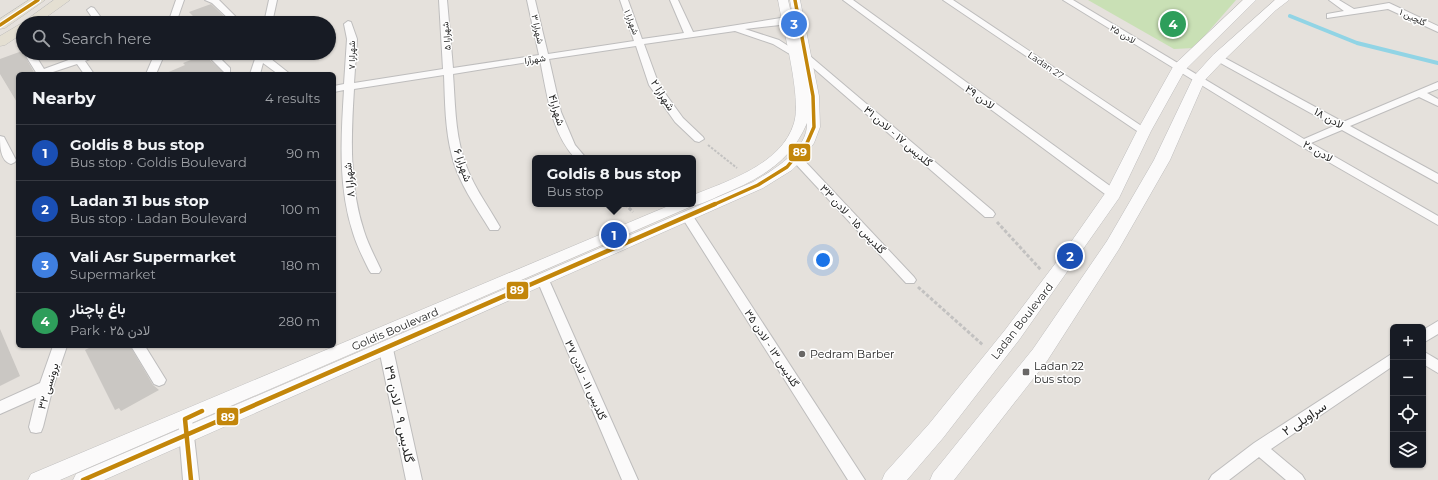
<!DOCTYPE html>
<html lang="en">
<head>
<meta charset="utf-8">
<style>
  body { margin:0; font-family:Montserrat,Vazirmatn,sans-serif; background:#20242c; color:#f1f3f6 }
  .controls { position:absolute; right:12px; bottom:12px; display:grid; overflow:hidden; border-radius:6px; box-shadow:0 1px 3px #0004 }
  .controls button { width:36px; height:36px; display:grid; place-items:center; padding:0; border:0; border-bottom:1px solid #363941; background:#171b24; color:#f1f3f6; font:20px sans-serif }
  .you { position:absolute; left:823px; top:260px; width:14px; height:14px; margin:-10px; border:3px solid #fff; border-radius:50%; background:#1a73e8; box-shadow:0 0 0 6px #1a73e833 }
  .badge { display:grid; place-items:center; width:26px; height:26px; border-radius:50%; background:#696766; color:#fff; font-size:13px; font-weight:700 }
  .pin { position:absolute; translate:-50% -50%; border:2px solid #fff; box-shadow:0 1px 4px #0006 }
  .popup { position:absolute; left:532px; top:155px; width:164px; height:52px; box-sizing:border-box; display:grid; place-content:center; border-radius:6px; background:#171b24; filter:drop-shadow(0 1px 3px #0005); font-size:13px; white-space:nowrap; color:#9ea1a6 }
  .popup b { font-size:15px; color:#f1f3f6 }
  .popup::after { content:''; position:absolute; left:50%; top:100%; margin-left:-8px; border:8px solid transparent; border-top-color:#171b24 }
  .list { margin:0; padding:0; list-style:none }
  h2 { display:flex; justify-content:space-between; align-items:center; height:52px; margin:0; padding:0 16px; font-size:17px }
  h2 small { font-size:13px; font-weight:400; color:#9ea1a6 }
  .list li { display:grid; grid-template-columns:26px 1fr auto; gap:12px; align-items:center; box-sizing:border-box; height:56px; padding:0 16px; border-top:1px solid #363941 }
  .list b { display:block; font-size:15px; white-space:nowrap }
  .list p { margin:0; font-size:13px; white-space:nowrap; color:#9ea1a6 }
  .list em { font-size:13px; font-style:normal; color:#9ea1a6 }
  .icon { flex:none; width:22px; height:22px; fill:none; stroke:currentColor; stroke-width:2; stroke-linecap:round; stroke-linejoin:round }
  .map { position:relative; flex:none; width:1438px; height:480px; overflow:hidden }
  .search { position:absolute; background:#171b24; box-shadow:0 1px 3px #0004; left:16px; top:16px; width:320px; height:44px; display:flex; align-items:center; gap:10px; box-sizing:border-box; padding:0 14px; border-radius:22px; color:#9ea1a6; font-size:15px }
  .panel { position:absolute; background:#171b24; box-shadow:0 1px 3px #0004; left:16px; top:72px; width:320px; height:276px; border-radius:6px }
  .map>svg:first-child { display:block }
</style>
</head>
<body>
<div class="map">
<svg width="1438" height="480" viewBox="0 0 1438 480">
  <rect width="100%" height="100%" fill="#e5e1dc"/>
  <path fill="#c9e0b5" d="M1088 0H1236L1194 48 1174 49Z"/>
  <g fill="none" stroke-linecap="round" stroke-linejoin="round">
    <path stroke="#91d4e5" stroke-width="4" d="M1290 16 1357 43 1438 63"/>
  </g>
  <path fill="#cac7c3" d="M211 4 231 23H200L189 12Z
    M22 51 35 74H18V104L0 74V59Z
    M204 55 226 74H164L185 65 183 63Z
    M0 329 20 376 0 386Z
    M93 346H130L153 385 159 390 121 411 119 408 115 410 85 350Z"/>
  <g fill="none" stroke-linecap="round" stroke-linejoin="round">
    <defs>
      <path id="minor" d="M176 0H184L176 23H168Z
        M205 0H219L242 23H233L212 3Z
        M269 0H277L272 23H264Z
        M439 0H447L453 68 539 55 527 0H535L548 54 634 41 620 0H628L642 39 684 33 670 0H678L693 32 787 17H798L802 20 798 23 745 29 779 40 796 51V55L793 56 773 44 735 31 644 44 659 85 683 118 703 137 704 139 699 142 695 141 675 122 649 85 636 46 549 59 561 112 575 145 586 158H575C551 132 547 94 540 60L453 74C455 100 455 131 463 156 470 182 487 204 500 227L498 230H490C476 207 458 182 452 156 445 130 445 101 444 75L354 89C351 137 349 185 364 231 368 244 375 257 381 270L379 273H371L369 270C363 258 357 246 353 233 338 187 341 138 344 90L334 92V86L344 84 347 39 344 24 348 21 351 22 357 39 354 83 443 69Z
        M843 0H853L1117 191 1119 194 1117 197H1109Z
        M943 0H953L1149 131 1148 133H1140Z
        M1063 0H1073L1304 139 1334 126 1215 60V56H1221L1343 122 1438 82V89L1427 93 1438 99V106L1419 97 1350 126 1438 174V183L1342 130 1311 143 1438 216V225L1299 145Z
        M1329 0H1339L1354 9 1389 3 1438 26V32L1388 9 1327 18V14L1344 11Z
        M91 7 94 8 105 23H96L87 10Z
        M24 53H34L44 69 74 58 72 56 74 54 77 53 82 56 90 53H104L85 61 94 74H84L77 64 47 74H37Z
        M155 53H165L156 74H146Z
        M205 53H215L230 68V72H224Z
        M257 53H267L266 55 290 74H278L263 63 260 74H250Z
        M807 55 810 56 993 211 995 214 993 217H985L804 60 802 58Z
        M0 136 4 137 16 160 15 162 11 164C0 161 0 145 0 136Z
        M796 155 800 156 914 277 916 280 914 283H906L792 160 791 158Z
        M687 212 691 213 865 480H848L683 219 681 216 683 213Z
        M543 275 547 277 549 280 638 480H622L537 280 539 277Z
        M1438 321V334L1423 343V330Z
        M386 343 391 345 393 349 422 480H406L379 349 381 345Z
        M53 346H67L53 387 43 427 41 432 36 433 31 432 29 427 36 398 0 414V401L40 383Z
        M131 346H145L166 380 164 384 159 386 154 384Z
        M1423 351 1438 360V373L1423 364Z
        M1393 353V366L1271 449 1302 475 1305 480H1286L1259 457 1229 480H1209L1212 475 1254 443Z
        M185 413 190 414 192 419 199 480H183L178 419 180 414Z"/>
      <path id="tertiary" d="M778 0H788L796 34 790 0H800L819 96 820 127 814 143 801 161 792 170 763 188 104 480H73L76 474 753 182C773 170 808 150 807 123 790 163 759 179 721 195 712 199 702 204 692 206L60 480H28L31 474 673 204H693V195C728 181 782 164 794 123 802 98 783 29 778 0Z"/>
      <path id="secondary" d="M1243 0H1256L1185 70 1151 131 1119 198 1019 340 943 438 907 480H882L885 473 929 424 1005 330 1064 252 1106 192 1137 131 1174 65Z
        M1275 0H1289L1276 10 1223 61 1205 80 1170 160 1119 249 1047 361 954 480H930L933 473 1033 349 1107 241 1154 160 1194 76 1213 55Z"/>
      <path id="primary" d="M29 0H45L5 28 0 29V19Z
        M54 0H70L38 23H23V33L5 45 0 46V36L22 23Z"/>
    </defs>
    <use href="#minor" stroke="#bebdbd" stroke-width="2"/>
    <use href="#tertiary" stroke="#bebdbd" stroke-width="1"/>
    <use href="#secondary" stroke="#bebdbd" stroke-width="1"/>
    <use href="#primary" stroke="#bebdbb" stroke-width="1"/>
    <path stroke="#c2c1c0" stroke-width="2" stroke-dasharray="2.5 1.5" stroke-linecap="butt" d="M708 145 737 168"/>
    <path stroke="#c2c1c0" stroke-width="3" stroke-dasharray="3.5 2" stroke-linecap="butt" d="M625 204 633 212
      M997 222 1041 270
      M918 287 983 345"/>
    <use href="#minor" fill="#fbfafa" fill-rule="evenodd"/>
    <use href="#tertiary" fill="#fbfafa" fill-rule="evenodd"/>
    <use href="#secondary" fill="#fbfafa" fill-rule="evenodd"/>
    <use href="#primary" fill="#e4dfd2" fill-rule="evenodd"/>
    <defs>
      <path id="bus-1-far1" d="M0 25 38 0
        M713 205 758 185 787 167 807 143 814 127 813 96 795 0"/>
      <path id="bus-1" d="M83 480 715 204
        M191 480 185 419 202 411"/>
    </defs>
    <use href="#bus-1-far1" stroke="#fff" stroke-width="6"/>
    <use href="#bus-1" stroke="#fff" stroke-width="8"/>
    <use href="#bus-1-far1" stroke="#c3860a" stroke-width="3.5"/>
    <use href="#bus-1" stroke="#c3860a" stroke-width="4.5"/>
  </g>
  <g fill="#696766" stroke="#fff" stroke-width="1.5">
    <circle cx="802" cy="354" r="4"/>
    <rect x="1022" y="368" width="8" height="8" rx="2"/>
  </g>
  <g text-anchor="middle" dominant-baseline="central" stroke-width="3" stroke-linejoin="round" paint-order="stroke">
    <g font-size="9" fill="#262626" stroke="#fff">
      <text transform="translate(1413 17) rotate(25)">گلچین ۱</text>
      <text transform="translate(632 22) rotate(69)">شهرارا ۱</text>
      <text transform="translate(538 29) rotate(78)">شهرارا ۳</text>
      <text transform="translate(1123 34) rotate(31)">لادن ۲۵</text>
      <text transform="translate(446 36) rotate(-95)">شهرارا ۵</text>
      <text transform="translate(351 55) rotate(-90)">شهرارا ۷</text>
      <text transform="translate(535 59) rotate(-8)">شهرآرا</text>
      <text transform="translate(1046 65) rotate(34)">Ladan 27</text>
    </g>
    <g font-size="11" fill="#262626" stroke="#fff">
      <text transform="translate(663 95) rotate(58)">شهرارا ۲</text>
      <text transform="translate(980 97) rotate(36)">لادن ۲۹</text>
      <text transform="translate(557 110) rotate(73)">شهرارا۴</text>
      <text transform="translate(1329 118) rotate(29)">لادن ۱۸</text>
      <text transform="translate(898 136) rotate(41)">گلدیس ۱۷ - لادن ۳۱</text>
      <text transform="translate(1318 151) rotate(30)">لادن ۲۰</text>
      <text transform="translate(463 165) rotate(71)">شهرارا ۶</text>
      <text transform="translate(349 180) rotate(-96)">شهرارا ۸</text>
      <text transform="translate(853 219) rotate(47)">گلدیس ۱۵ - لادن ۳۳</text>
      <text transform="translate(1022 321) rotate(-52)">Ladan Boulevard</text>
      <text transform="translate(395 329) rotate(-23)">Goldis Boulevard</text>
      <text transform="translate(772 348) rotate(57)">گلدیس ۱۳ - لادن ۳۵</text>
      <text transform="translate(586 380) rotate(66)">گلدیس ۱۱ - لادن ۳۷</text>
      <text transform="translate(48 386) rotate(-73)">برونسی ۳۲</text>
    </g>
    <g font-size="11" fill="#262626" stroke="#fff" text-anchor="start">
      <text x="810" y="354">Pedram Barber</text>
      <text x="1034" y="366">Ladan 22<tspan x="1034" dy="13">bus stop</tspan></text>
    </g>
    <g font-size="13" fill="#262626" stroke="#fff">
      <text transform="translate(400 414) rotate(78)">گلدیس ۹ - لادن ۳۹</text>
      <text transform="translate(1304 418) rotate(-34)">سراویلی ۲</text>
    </g>
  </g>
  <g stroke="#fff" stroke-width="1.5">
    <rect x="788" y="143" width="23" height="19" rx="4" fill="#c3860a"/>
    <rect x="506" y="281" width="23" height="19" rx="4" fill="#c3860a"/>
    <rect x="216" y="407" width="23" height="19" rx="4" fill="#c3860a"/>
  </g>
  <g font-size="11" text-anchor="middle" font-weight="bold" fill="#fff">
    <text x="800" y="156">89</text>
    <text x="517" y="294">89</text>
    <text x="228" y="421">89</text>
  </g>
</svg>
<div class="controls">
<button>+</button>
<button>−</button>
<button><svg class="icon" aria-label="locate" viewBox="0 0 24 24"><circle cx="12" cy="12" r="6"/><path d="M12 2v4M12 18v4M2 12h4M18 12h4"/></svg></button>
<button><svg class="icon" aria-label="layers" viewBox="0 0 24 24"><path d="M12 4l9 5-9 5-9-5zM3 14l9 5 9-5"/></svg></button>
</div>
<div class="you"></div>
<div class="pin badge" style="left:614px;top:235px;background:#1a4fb4">1</div>
<div class="popup"><b>Goldis 8 bus stop</b>Bus stop</div>
<div class="pin badge" style="left:1070px;top:256px;background:#1a4fb4">2</div>
<div class="pin badge" style="left:794px;top:24px;background:#3f7fe0">3</div>
<div class="pin badge" style="left:1173px;top:24px;background:#2e9e5b">4</div>
<div class="search"><svg class="icon" aria-label="search" viewBox="0 0 24 24"><circle cx="10" cy="10" r="6"/><path d="M15 15l6 6"/></svg>Search here</div>
<section class="panel">
<h2>Nearby<small>4 results</small></h2>
<ul class="list">
<li><span class="badge" style="background:#1a4fb4">1</span><div><b>Goldis 8 bus stop</b><p>Bus stop · Goldis Boulevard</p></div><em>90 m</em></li>
<li><span class="badge" style="background:#1a4fb4">2</span><div><b>Ladan 31 bus stop</b><p>Bus stop · Ladan Boulevard</p></div><em>100 m</em></li>
<li><span class="badge" style="background:#3f7fe0">3</span><div><b>Vali Asr Supermarket</b><p>Supermarket</p></div><em>180 m</em></li>
<li><span class="badge" style="background:#2e9e5b">4</span><div><b>باغ پاچنار</b><p>Park · لادن ۲۵</p></div><em>280 m</em></li>
</ul>
</section>
</div>
</body>
</html>
